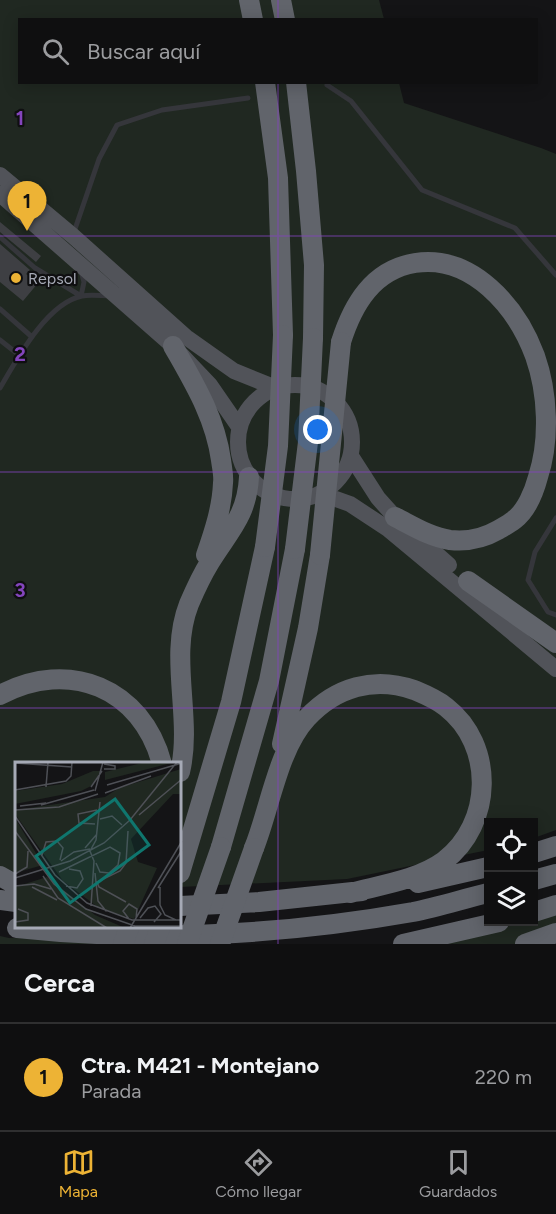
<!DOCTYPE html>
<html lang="es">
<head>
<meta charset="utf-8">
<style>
  body { margin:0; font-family:Figtree,sans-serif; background:#181819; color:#f1f3f6 }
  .controls { position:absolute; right:18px; bottom:18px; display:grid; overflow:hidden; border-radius:0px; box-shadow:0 3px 15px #0003 }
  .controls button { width:54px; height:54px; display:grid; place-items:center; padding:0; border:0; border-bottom:2px solid #2f2f30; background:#0f0f10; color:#f1f3f6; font:30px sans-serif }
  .you { position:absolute; left:318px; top:430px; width:21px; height:21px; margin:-15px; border:4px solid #fff; border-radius:50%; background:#1a73e8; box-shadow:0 0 0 9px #1a73e833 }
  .badge { display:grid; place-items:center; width:39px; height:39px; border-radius:50%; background:#edb335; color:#111; font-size:20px; font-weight:700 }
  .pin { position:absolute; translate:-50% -50px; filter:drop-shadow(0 2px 3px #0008) }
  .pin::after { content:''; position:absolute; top:32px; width:21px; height:18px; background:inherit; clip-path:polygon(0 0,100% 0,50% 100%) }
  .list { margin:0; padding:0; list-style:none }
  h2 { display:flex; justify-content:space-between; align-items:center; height:78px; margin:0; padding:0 24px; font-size:26px }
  h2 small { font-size:20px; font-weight:400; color:#9b9c9f }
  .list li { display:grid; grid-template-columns:39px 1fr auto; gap:18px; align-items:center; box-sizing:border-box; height:108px; padding:0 24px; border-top:2px solid #2f2f30 }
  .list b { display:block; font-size:22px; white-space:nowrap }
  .list p { margin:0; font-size:20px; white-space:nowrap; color:#9b9c9f }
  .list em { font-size:20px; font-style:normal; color:#9b9c9f }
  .icon { flex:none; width:33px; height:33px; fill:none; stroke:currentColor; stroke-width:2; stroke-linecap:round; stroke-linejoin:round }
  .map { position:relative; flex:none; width:556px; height:944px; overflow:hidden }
  .search { position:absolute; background:#0f0f10; box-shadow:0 3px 15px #0003; left:18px; right:18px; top:18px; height:66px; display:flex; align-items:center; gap:15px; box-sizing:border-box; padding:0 21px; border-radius:0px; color:#9b9c9f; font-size:22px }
  .sheet { height:186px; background:#0f0f10 }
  nav { display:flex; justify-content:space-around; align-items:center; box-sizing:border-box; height:84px; border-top:2px solid #2f2f30; background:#0f0f10; font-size:16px; color:#9b9c9f }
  nav a { display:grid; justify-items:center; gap:3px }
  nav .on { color:#edb335 }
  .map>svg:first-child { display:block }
</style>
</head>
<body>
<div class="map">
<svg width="556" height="944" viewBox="0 0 556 944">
  <rect width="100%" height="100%" fill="#141416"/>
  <path fill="#202821" d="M0 0H379L384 19 20 20V82L399 83 404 103 541 148 556 154V830L534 838V822H488V850L347 879 180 887V764H16V886L0 884Z
    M556 910V944H432L514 922H534V916Z
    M0 936 9 938 106 939 104 944H0Z"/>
  <path fill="#3e3f43" d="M0 222 41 256 36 262 0 232Z
    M0 244 30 270 26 274 38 283 23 301 0 282Z"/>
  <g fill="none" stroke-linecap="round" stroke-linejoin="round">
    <path stroke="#35363b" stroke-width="5" d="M327 85 351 101 422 190 515 228 556 275
      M74 232 99 159 117 125 162 110 248 98
      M0 237 35 268 81 296
      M81 271 84 282 81 296
      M0 309 32 337
      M0 340 19 355
      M0 388C17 359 47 303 82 296 91 294 102 296 111 296
      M556 518 535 552 528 580 548 612 556 615"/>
    <path stroke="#515359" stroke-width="16" d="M0 175 73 236 186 337 234 371 276 388
      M0 194 173 346 210 385 239 427
      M238 442a57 57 0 1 1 114 0a57 57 0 1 1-114 0Z
      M351 456 378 498 395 517 449 565
      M322 494 350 504 388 529 556 669"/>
    <path stroke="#61646b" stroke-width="20" d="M249 0 253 20
      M281 0 285 20
      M265 82 278 178 283 335
      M296 82 306 171 314 265 313 338
      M341 342C353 304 373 270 415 263 472 254 517 307 535 356 548 393 550 440 538 477 534 492 526 511 514 520 509 524 503 527 498 530 484 538 467 542 450 540 430 537 413 526 395 517
      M173 346C194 383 215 417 221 460 222 468 224 476 223 483 222 508 214 532 206 555
      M468 581 556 643
      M0 695C69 658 142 688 162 764
      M282 744 308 628 320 555
      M180 772C193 718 168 657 189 604 195 590 202 575 210 562 229 531 247 516 249 477
      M221 847 269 681 295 549
      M254 848C270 808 278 749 307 718 336 687 374 676 414 690 426 695 436 699 446 707 495 745 493 824 444 861 418 880 380 885 350 893
      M534 853 556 846
      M180 873 231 702 265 547
      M0 876 16 885
      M534 880 556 874
      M418 883 488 867
      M0 900 16 902
      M180 906 259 902 362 891
      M534 912 556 905
      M17 928C148 942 283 935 413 912 438 907 463 899 488 893
      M403 944 499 922
      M525 944 556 933"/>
    <path stroke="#61646b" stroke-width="20" d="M265 547 278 446 283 335
      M295 549 308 442 313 338
      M320 555 341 342
      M123 944 129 928
      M154 944 160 928
      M187 944 221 847
      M220 944 254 848"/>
  </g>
  <path fill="none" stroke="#8445bd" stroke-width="1.5" stroke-opacity="0.55" d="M278 0V20M278 82V944M0 236H556M0 472H556M0 708H556"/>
  <circle fill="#edb335" stroke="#0f0f11" stroke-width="2" cx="16" cy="278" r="6"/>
  <g text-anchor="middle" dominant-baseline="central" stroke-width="4.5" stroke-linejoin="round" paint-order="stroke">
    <g font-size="16" fill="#a6aab6" stroke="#0f0f11" text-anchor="start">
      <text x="28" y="278">Repsol</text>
    </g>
  </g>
  <g transform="translate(15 762)">
    <rect width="166" height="166" fill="#141416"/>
    <path d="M131 0H160L90 18V10ZM166 7V37V32H158L116 77 123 100 142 106 119 157 84 146 48 119 0 52V48L90 35 104 26ZM78 9H86L76 24 66 29 0 42V29L47 22ZM0 56 28 103 0 111ZM32 115 80 153 110 166H0V125Z" fill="#202821"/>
    <path fill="none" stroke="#4e5056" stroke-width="1.5" d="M0 1 57 5M89 7H100V4L89 2M92 23 167 1M31 25 33 0M76 25 87 9M0 28 51 19 56 14 57 0M80 29 88 0M90 31 136 14M26 43 79 28M5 44 31 41M0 48 44 45 83 32M124 53 167 17M0 54 40 113 72 141 117 158H167M85 57 97 54 107 63M80 62 64 61 63 52 82 48M0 69 39 122 71 147 120 164H167M70 86 82 72M27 93 31 80 42 79 48 86 45 98M46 99 59 90 75 87M44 110 95 85 105 91 103 103 94 111 85 110 81 101M80 111 83 139 91 149M0 112 12 105 13 89M28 114 43 136 92 166M0 116 55 99 89 81 115 58 162 0M0 124 19 122 36 127M51 124 62 126 68 117 65 109 54 107M17 125 42 138M145 125V143L150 153 161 158M143 126 167 88M111 140 84 125 82 120 105 109 111 101 113 69M76 144 79 99 75 89 81 78 85 40M125 156 133 146 140 144 146 152 139 160M114 157 108 149 114 142 122 147 121 156M0 160 13 158V151L3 147M115 166 167 79"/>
    <path fill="#0f766e" fill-opacity="0.15" stroke="#0f766e" stroke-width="3" d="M100 37 134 83 55 141 21 94Z"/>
    <rect width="166" height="166" fill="none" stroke="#a6aab6" stroke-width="3"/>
  </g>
  <g font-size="20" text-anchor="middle" font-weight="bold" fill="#8445bd" stroke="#0f0f11" stroke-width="4.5" stroke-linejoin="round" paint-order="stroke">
    <text x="20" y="125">1</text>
    <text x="20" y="361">2</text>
    <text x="20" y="597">3</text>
  </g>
</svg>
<div class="controls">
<button><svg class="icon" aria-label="locate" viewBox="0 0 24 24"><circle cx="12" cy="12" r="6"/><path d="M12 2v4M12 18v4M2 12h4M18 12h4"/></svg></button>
<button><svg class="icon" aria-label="layers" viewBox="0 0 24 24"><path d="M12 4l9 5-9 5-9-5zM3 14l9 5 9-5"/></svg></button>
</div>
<div class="you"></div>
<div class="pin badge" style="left:27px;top:231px">1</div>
<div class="search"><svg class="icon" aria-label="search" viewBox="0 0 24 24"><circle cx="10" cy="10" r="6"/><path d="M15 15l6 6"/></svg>Buscar aquí</div>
</div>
<section class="sheet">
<h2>Cerca<small></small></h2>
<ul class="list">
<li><span class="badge">1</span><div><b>Ctra. M421 - Montejano</b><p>Parada</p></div><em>220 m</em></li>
</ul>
</section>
<nav>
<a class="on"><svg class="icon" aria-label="map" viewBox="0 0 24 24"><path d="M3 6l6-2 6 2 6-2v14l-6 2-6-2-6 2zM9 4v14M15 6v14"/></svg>Mapa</a>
<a><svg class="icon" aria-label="directions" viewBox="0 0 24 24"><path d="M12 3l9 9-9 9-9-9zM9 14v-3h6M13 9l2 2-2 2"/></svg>Cómo llegar</a>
<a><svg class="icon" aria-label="saved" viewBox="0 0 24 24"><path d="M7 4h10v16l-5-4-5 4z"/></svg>Guardados</a>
</nav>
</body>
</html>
